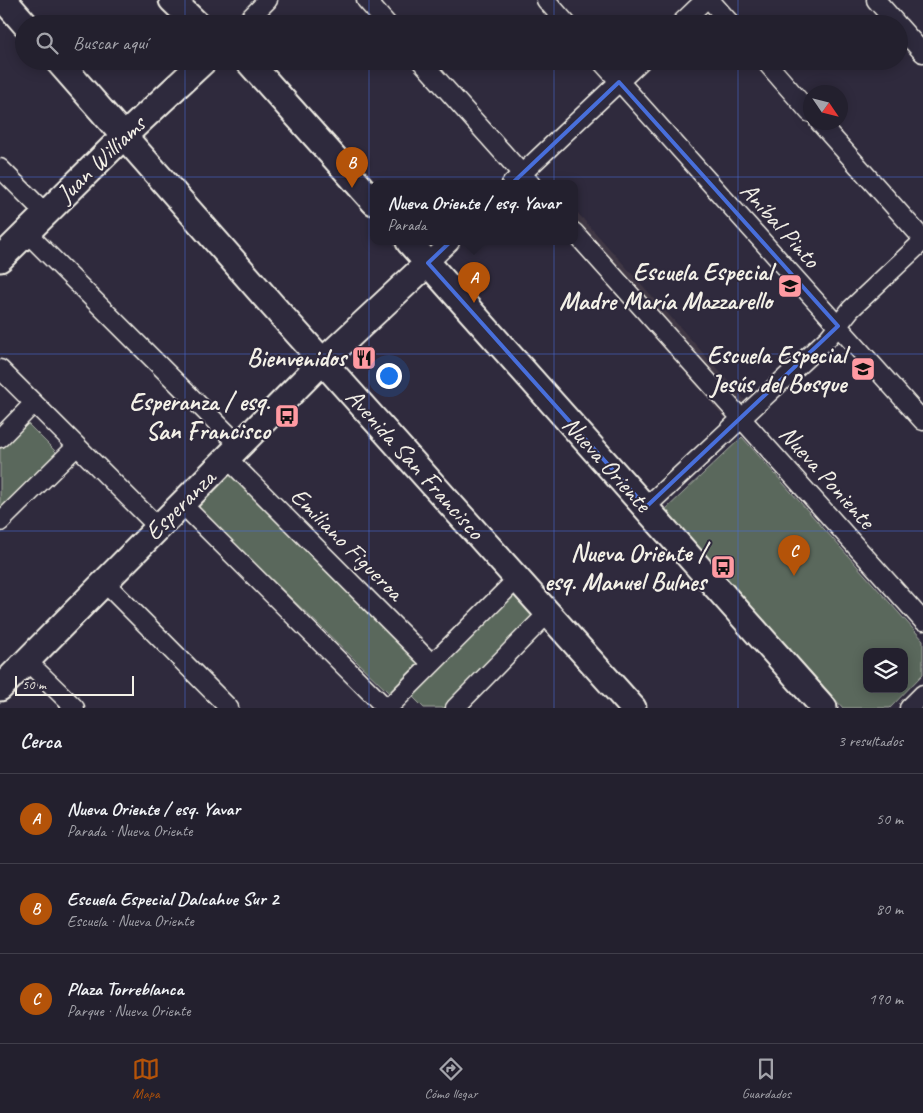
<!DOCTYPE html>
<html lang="es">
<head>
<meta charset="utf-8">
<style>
  body { margin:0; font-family:Caveat,sans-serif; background:#2b2836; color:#f1f3f6 }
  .controls { position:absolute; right:15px; bottom:15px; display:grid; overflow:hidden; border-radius:10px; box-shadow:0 2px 12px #0003 }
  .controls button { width:45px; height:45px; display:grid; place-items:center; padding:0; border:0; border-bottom:1px solid #403e4a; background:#23202e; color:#f1f3f6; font:25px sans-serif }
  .compass { position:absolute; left:803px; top:85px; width:45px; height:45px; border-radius:50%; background:#23202e; box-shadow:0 2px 12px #0003; rotate:125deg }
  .scale { position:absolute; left:15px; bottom:12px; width:119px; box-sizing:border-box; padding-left:5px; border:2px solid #f4f1e8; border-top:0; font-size:14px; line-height:18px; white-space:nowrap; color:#f4f1e8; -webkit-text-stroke:4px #2f2a3d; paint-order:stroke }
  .you { position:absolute; left:388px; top:375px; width:18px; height:18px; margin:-12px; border:4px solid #fff; border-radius:50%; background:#1a73e8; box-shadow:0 0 0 8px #1a73e833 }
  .badge { display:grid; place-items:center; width:32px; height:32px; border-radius:50%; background:#b45309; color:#fff; font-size:16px; font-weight:700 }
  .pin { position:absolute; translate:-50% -41px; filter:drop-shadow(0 1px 2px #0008) }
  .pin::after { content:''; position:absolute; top:26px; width:18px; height:15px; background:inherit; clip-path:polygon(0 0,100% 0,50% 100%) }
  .popup { position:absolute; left:370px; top:180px; width:208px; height:65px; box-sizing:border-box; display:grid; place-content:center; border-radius:10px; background:#23202e; filter:drop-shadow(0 1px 4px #0005); font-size:16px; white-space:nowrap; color:#a3a3aa }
  .popup b { font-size:19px; color:#f1f3f6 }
  .popup::after { content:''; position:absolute; left:50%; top:100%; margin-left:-10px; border:10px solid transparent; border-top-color:#23202e }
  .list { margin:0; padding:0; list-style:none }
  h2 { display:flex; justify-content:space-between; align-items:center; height:65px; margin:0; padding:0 20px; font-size:21px }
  h2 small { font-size:16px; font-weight:400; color:#a3a3aa }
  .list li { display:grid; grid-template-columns:32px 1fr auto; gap:15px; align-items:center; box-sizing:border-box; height:90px; padding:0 20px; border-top:1px solid #403e4a }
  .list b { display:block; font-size:19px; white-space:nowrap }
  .list p { margin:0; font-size:16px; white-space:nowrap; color:#a3a3aa }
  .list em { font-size:16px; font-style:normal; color:#a3a3aa }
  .icon { flex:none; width:28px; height:28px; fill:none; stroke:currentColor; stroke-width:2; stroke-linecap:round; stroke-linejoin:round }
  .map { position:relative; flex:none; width:923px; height:708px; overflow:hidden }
  .search { position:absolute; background:#23202e; box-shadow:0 2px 12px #0003; left:15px; right:15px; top:15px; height:55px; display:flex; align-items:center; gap:12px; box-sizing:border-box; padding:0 18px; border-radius:28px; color:#a3a3aa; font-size:19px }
  .sheet { height:335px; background:#23202e }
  nav { display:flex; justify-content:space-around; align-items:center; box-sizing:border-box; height:70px; border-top:1px solid #403e4a; background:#23202e; font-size:14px; color:#a3a3aa }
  nav a { display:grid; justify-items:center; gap:2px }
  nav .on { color:#b45309 }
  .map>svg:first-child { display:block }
</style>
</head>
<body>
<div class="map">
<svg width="923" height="708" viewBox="0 0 923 708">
  <rect width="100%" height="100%" fill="#2f2a3d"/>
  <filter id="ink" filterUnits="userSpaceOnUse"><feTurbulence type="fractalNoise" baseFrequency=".02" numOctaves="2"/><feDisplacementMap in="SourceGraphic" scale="10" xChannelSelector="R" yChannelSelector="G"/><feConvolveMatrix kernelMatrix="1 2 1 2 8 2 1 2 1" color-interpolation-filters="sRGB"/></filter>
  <g filter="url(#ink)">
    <path fill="#403744" d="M574 209 745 400 725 418 569 242H574Z"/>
    <path fill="#5a675c" stroke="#a7aca2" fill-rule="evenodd" d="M26 422 59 455 0 515V449Z
      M742 437 923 640V674L890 708H843L664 511ZM867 652H904V689H867Z
      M230 471 423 658 389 693 196 506Z
      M510 591 535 618 444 708H424L408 692Z"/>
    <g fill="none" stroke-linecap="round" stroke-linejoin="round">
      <defs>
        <path id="street" d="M366 0 387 24
          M546 0 567 24
          M710 0 731 24
          M876 0 897 24
          M244 24 268 0
          M680 24 705 0
          M899 26 923 53
          M421 61 531 184
          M601 61 923 421
          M765 61 810 113
          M819 122 923 239
          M0 168 45 213
          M511 184 641 61
          M26 232 240 446
          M574 232 923 621
          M428 263 450 242
          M0 369 159 528
          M0 438 34 403
          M227 458 432 664
          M182 504 386 708
          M646 507 828 338 851 309 923 241
          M0 522 77 446
          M104 582 229 708
          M27 661 75 708
          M388 708 517 579
          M455 708 548 613
          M909 708 923 694"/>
        <path id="secondary" d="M4 0 25 24
          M172 0 197 24
          M58 61 273 306 633 708
          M248 61 374 202
          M409 242 824 708
          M0 259 125 135 204 61
          M0 688 323 361 428 263"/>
      </defs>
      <use href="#street" stroke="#f4f1e8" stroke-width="21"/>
      <use href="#secondary" stroke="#f4f1e8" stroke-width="29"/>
      <use href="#street" stroke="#2f2a3d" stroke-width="18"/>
      <use href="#secondary" stroke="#2f2a3d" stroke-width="25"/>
    </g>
  </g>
  <path fill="none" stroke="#486fdb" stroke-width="4" stroke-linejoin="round" d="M619 82 838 326 646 507 428 263Z"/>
  <path fill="none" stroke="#486fdb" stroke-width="1" stroke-opacity="0.55" d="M185 0V24M369 0V24M554 0V24M738 0V24M185 61V708M369 61V708M554 61V708M738 61V708M0 177H923M0 354H923M0 531H923"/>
  <defs>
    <symbol id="school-square" viewBox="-11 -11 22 22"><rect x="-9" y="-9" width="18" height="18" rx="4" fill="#ff9aa2" stroke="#2f2a3d"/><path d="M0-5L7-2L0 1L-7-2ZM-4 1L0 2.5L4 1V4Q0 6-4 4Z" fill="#111"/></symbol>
    <symbol id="restaurant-square" viewBox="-11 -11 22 22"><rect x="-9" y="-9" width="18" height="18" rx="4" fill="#ff9aa2" stroke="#2f2a3d"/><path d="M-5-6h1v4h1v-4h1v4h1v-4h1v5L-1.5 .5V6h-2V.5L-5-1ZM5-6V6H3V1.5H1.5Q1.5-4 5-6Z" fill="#111"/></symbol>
    <symbol id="bus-square" viewBox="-11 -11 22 22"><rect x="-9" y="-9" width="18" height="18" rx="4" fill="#ff9aa2" stroke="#2f2a3d"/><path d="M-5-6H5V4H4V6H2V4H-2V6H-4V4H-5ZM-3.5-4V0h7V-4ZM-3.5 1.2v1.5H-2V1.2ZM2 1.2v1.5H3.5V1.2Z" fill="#111"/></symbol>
  </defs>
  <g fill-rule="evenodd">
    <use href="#school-square" x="776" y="272" width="28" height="28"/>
    <use href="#restaurant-square" x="350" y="344" width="28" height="28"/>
    <use href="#school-square" x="849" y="355" width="28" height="28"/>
    <use href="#bus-square" x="273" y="402" width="28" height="28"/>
    <use href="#bus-square" x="709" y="553" width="28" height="28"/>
  </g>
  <g text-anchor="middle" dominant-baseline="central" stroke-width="4" stroke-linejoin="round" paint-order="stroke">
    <g font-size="25" fill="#f4f1e8" stroke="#2f2a3d">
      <text transform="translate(101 159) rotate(-44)">Juan Williams</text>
      <text transform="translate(780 225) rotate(48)">Aníbal Pinto</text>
      <text transform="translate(415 464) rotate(48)">Avenida San Francisco</text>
      <text transform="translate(607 464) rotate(48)">Nueva Oriente</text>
      <text transform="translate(827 477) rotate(48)">Nueva Poniente</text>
      <text transform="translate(180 505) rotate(-45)">Esperanza</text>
      <text transform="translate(347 544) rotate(45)">Emiliano Figueroa</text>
    </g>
    <g font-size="25" font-weight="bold" fill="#f4f1e8" stroke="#2f2a3d" text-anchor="end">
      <text x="772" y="272">Escuela Especial<tspan x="772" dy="29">Madre María Mazzarello</tspan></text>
      <text x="846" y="355">Escuela Especial<tspan x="846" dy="29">Jesús del Bosque</tspan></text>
      <text x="346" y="358">Bienvenidos</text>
      <text x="270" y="402">Esperanza / esq.<tspan x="270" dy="29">San Francisco</tspan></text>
      <text x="706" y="553">Nueva Oriente /<tspan x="706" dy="29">esq. Manuel Bulnes</tspan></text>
    </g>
  </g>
</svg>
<div class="controls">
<button><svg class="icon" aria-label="layers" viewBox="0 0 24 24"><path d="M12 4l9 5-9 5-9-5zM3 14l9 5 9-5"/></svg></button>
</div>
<svg class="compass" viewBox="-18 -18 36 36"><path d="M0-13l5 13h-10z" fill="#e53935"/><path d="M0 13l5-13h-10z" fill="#a3a3aa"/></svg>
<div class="scale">50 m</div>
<div class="you"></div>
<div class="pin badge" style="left:474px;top:303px">A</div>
<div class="popup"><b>Nueva Oriente / esq. Yavar</b>Parada</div>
<div class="pin badge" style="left:352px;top:188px">B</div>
<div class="pin badge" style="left:794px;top:576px">C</div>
<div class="search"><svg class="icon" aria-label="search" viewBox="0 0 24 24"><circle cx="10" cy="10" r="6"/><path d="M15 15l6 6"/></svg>Buscar aquí</div>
</div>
<section class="sheet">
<h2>Cerca<small>3 resultados</small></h2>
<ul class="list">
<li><span class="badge">A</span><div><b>Nueva Oriente / esq. Yavar</b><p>Parada · Nueva Oriente</p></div><em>50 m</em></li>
<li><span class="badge">B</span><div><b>Escuela Especial Dalcahue Sur 2</b><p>Escuela · Nueva Oriente</p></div><em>80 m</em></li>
<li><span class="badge">C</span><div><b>Plaza Torreblanca</b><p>Parque · Nueva Oriente</p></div><em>190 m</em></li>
</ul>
</section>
<nav>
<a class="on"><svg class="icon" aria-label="map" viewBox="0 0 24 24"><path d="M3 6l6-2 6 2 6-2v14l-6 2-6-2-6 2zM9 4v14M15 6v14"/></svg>Mapa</a>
<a><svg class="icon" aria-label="directions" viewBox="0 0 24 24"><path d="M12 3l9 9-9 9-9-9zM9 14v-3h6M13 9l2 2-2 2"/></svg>Cómo llegar</a>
<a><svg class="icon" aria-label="saved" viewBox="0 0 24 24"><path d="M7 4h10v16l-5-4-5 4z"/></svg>Guardados</a>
</nav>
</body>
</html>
